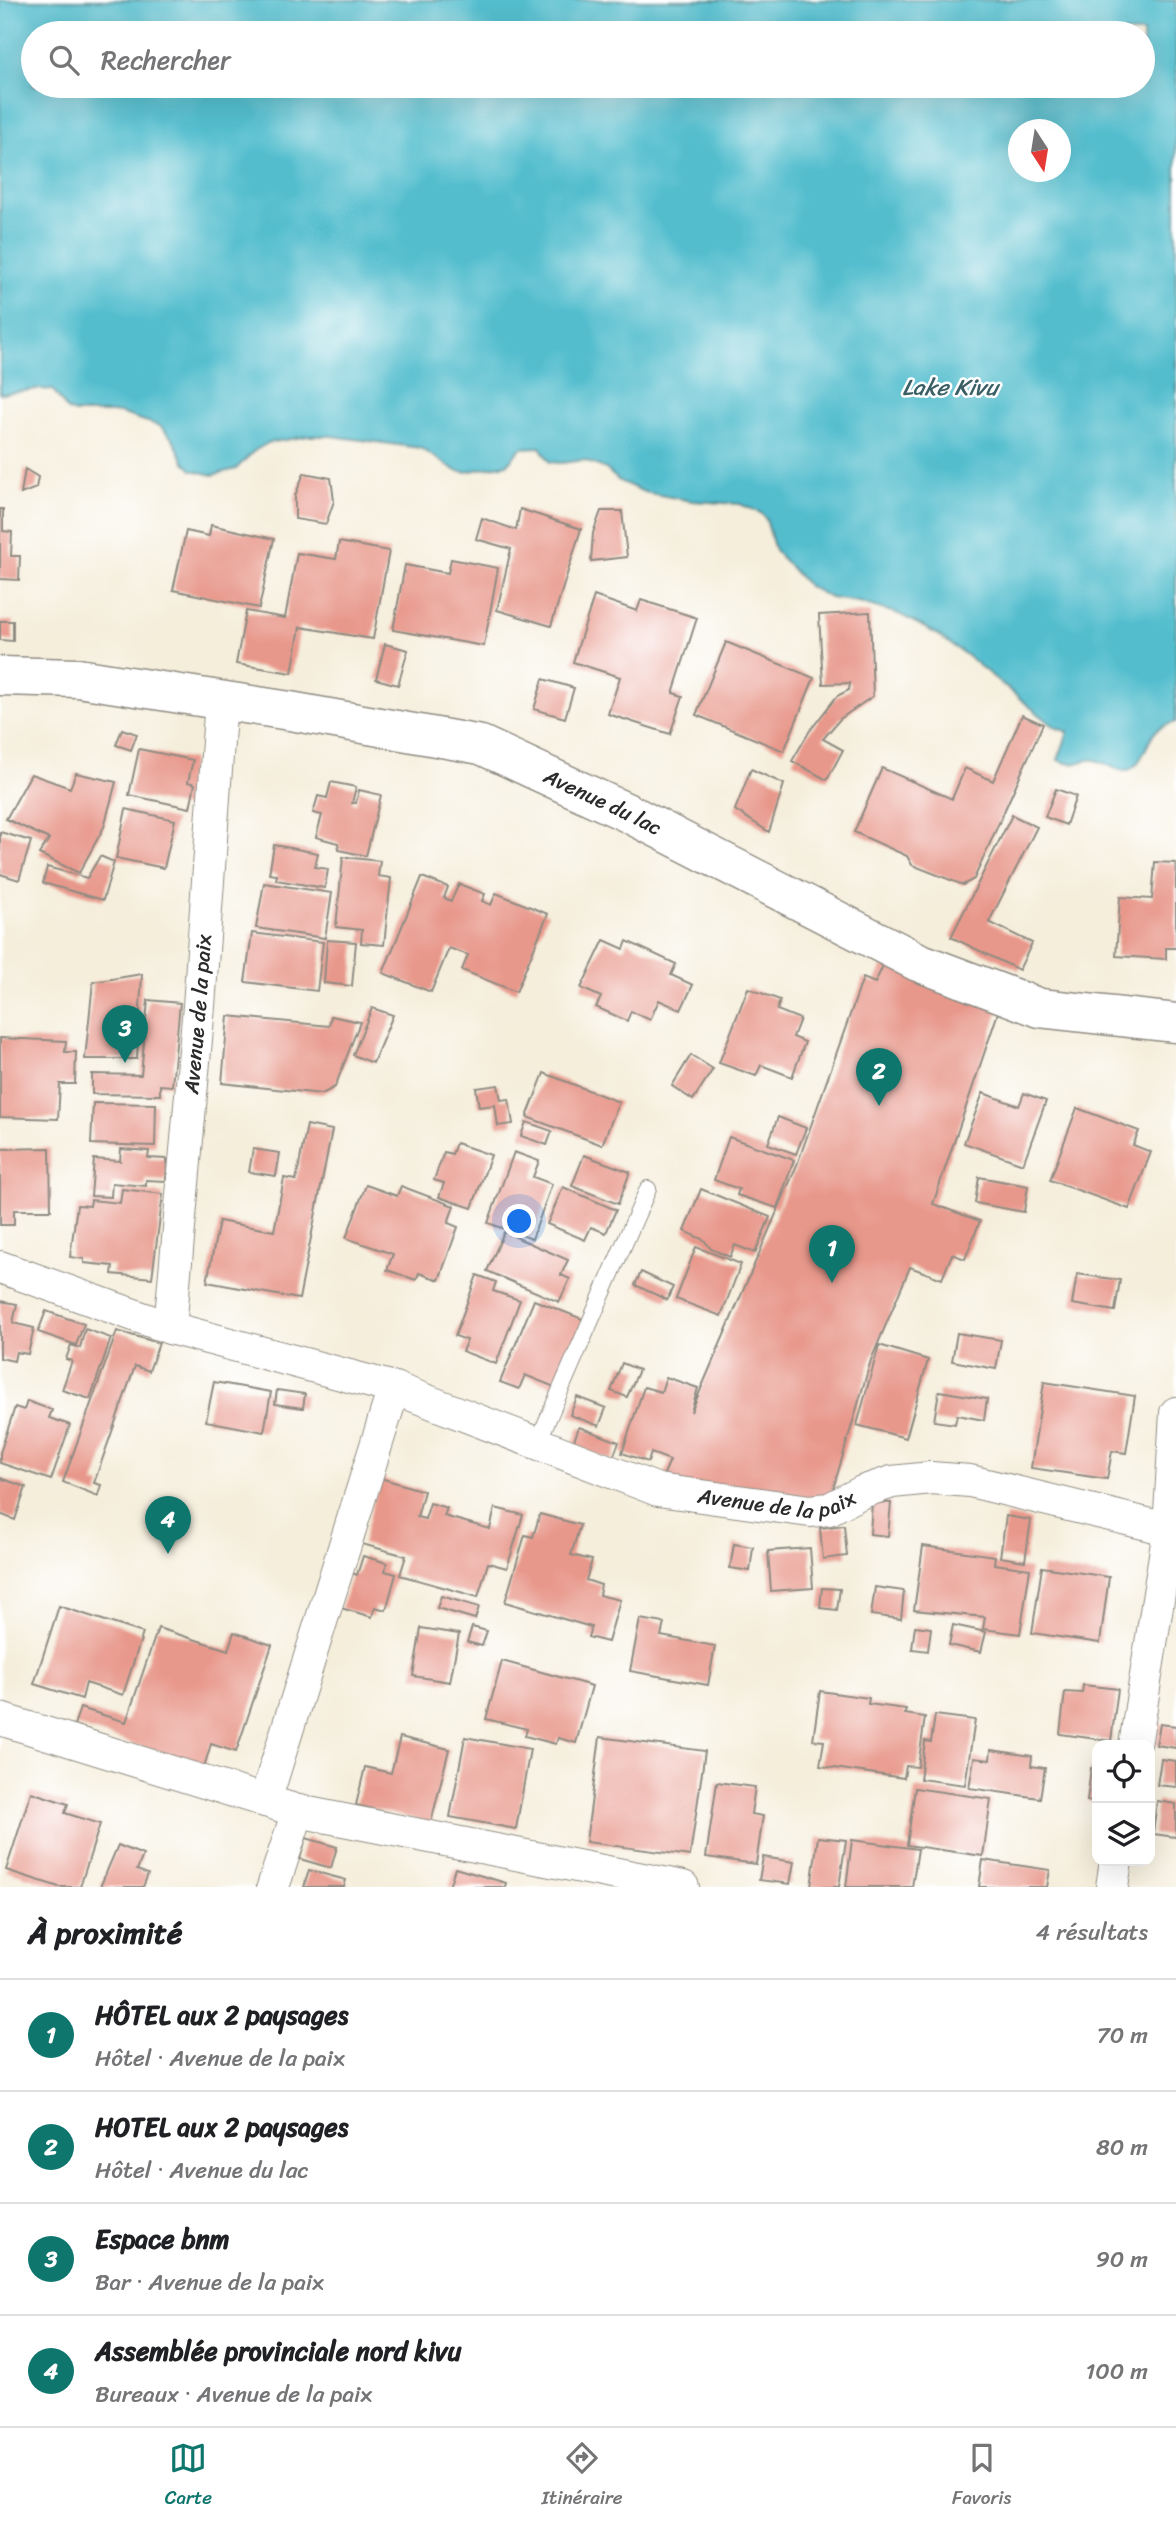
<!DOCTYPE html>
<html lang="fr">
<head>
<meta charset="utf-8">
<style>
  body { margin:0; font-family:Sriracha,sans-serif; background:#f2f2f2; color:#202124 }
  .controls { position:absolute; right:21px; bottom:21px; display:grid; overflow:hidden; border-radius:14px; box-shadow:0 7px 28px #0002 }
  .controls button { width:63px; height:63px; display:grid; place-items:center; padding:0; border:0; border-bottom:2px solid #e0e0e0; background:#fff; color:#202124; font:35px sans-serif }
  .compass { position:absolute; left:1008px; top:119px; width:63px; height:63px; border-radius:50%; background:#fff; box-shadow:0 7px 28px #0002; rotate:168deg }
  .you { position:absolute; left:520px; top:1222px; width:24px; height:24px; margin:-18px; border:5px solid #fff; border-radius:50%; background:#1a73e8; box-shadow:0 0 0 10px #1a73e833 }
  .badge { display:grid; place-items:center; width:46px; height:46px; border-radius:50%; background:#0f766e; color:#fff; font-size:23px; font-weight:700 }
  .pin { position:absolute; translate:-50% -58px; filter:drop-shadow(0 2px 4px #0008) }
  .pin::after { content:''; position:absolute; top:37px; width:24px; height:21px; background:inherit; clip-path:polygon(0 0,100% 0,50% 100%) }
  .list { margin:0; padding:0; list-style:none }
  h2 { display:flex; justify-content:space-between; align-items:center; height:91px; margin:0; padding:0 28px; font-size:30px }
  h2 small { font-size:23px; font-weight:400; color:#757577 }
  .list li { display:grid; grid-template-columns:46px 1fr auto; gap:21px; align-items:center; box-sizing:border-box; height:112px; padding:0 28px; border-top:2px solid #e0e0e0 }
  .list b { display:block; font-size:26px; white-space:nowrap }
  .list p { margin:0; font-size:23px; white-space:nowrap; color:#757577 }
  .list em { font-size:23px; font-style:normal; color:#757577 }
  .icon { flex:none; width:38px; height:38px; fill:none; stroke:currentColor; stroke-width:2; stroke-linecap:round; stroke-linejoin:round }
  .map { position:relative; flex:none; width:1176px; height:1887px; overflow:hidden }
  .search { position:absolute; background:#fff; box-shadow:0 7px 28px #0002; left:21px; right:21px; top:21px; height:77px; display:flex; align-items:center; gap:18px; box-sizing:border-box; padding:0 24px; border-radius:38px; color:#757577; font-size:26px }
  .sheet { height:539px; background:#fff }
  nav { display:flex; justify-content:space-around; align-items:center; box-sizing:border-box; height:98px; border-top:2px solid #e0e0e0; background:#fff; font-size:19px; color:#757577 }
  nav a { display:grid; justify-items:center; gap:4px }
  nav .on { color:#0f766e }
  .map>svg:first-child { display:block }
</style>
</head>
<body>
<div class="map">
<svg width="1176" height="1887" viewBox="0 0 1176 1887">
  <rect width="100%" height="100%" fill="#fff"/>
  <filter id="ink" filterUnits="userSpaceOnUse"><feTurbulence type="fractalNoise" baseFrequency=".0143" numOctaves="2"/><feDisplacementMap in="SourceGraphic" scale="14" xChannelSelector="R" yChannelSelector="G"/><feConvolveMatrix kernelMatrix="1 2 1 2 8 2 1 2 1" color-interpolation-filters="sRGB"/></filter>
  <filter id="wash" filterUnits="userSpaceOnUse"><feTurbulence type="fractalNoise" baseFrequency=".00686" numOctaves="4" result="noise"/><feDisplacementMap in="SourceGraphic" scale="28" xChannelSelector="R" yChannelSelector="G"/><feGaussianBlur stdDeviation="1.57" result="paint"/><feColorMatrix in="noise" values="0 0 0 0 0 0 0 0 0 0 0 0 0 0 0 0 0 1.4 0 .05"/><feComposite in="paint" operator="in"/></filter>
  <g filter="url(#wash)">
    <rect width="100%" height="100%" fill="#f5eedb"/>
    <path fill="#52bdcd" stroke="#3e747c" stroke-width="2" fill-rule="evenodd" d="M0 0H1176V722C1169 724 1161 726 1156 731 1145 743 1141 774 1121 770 1112 768 1104 762 1095 760 1079 758 1079 769 1058 760L1068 732 1055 727 966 655 935 633 899 614 858 602 831 598 808 586 775 551 766 519 761 513 740 504 692 501 644 492 619 481 606 469 584 460 561 463 550 462 540 447 521 448 507 464 465 472 457 471 420 448 332 436H308L268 443 254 451 236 469 213 475 192 470 184 461 173 439 160 426 120 413H75L67 410 53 390 40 389 0 394ZM33 33H1143V86H33ZM1018 130H1060V172H1018Z"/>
    <g id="blocks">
      <path fill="#e8988b" d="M25 469 38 477 36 488 21 494Z
        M304 473 331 478 334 501 326 524 295 519V496Z
        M0 509H3V531L12 532 11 556H20L19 580 0 579Z
        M520 509 581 529 551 626 497 610 511 549 476 539 482 518 516 530Z
        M601 511H622L627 557 591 561 593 533Z
        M211 525 274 539 259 608 173 590 186 531 209 536Z
        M339 542 389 551 373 639 300 627 292 673 236 664 246 611 285 618 297 553 336 559Z
        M451 559 498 568 484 646 393 630 405 565 448 573Z
        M594 596 637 611 641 600 697 618 673 693 683 696 670 734 608 714 620 677 573 662Z
        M870 612 873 696 840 719 823 739 843 750 827 780 792 761 809 732 837 696 849 690 850 683 823 684 819 615Z
        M0 621H13V641L0 640Z
        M726 642 814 678 784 751 696 715Z
        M385 644 408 650 398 685 376 679Z
        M543 679 574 688 565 718 534 709Z
        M1022 715 1043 724 974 879 963 885 912 865 907 856 854 832 882 768 952 799 965 768 993 781Z
        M122 729 137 734 131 750 116 745Z
        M139 749 193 760 188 782 195 784 190 808 129 795Z
        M751 769 784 784 769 832 735 810Z
        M76 773 116 782 104 827 79 873 39 854 49 839 6 819 31 774 70 788Z
        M331 782 356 787 352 803H356L359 790 381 795 366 856 339 850 338 843 316 837 322 815 313 813 318 796 327 798Z
        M1056 789 1076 796 1066 825 1045 817Z
        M126 809 175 820 164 868 116 858Z
        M1012 815 1037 827 989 922 1032 943 1019 970 951 937Z
        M0 832 31 841 19 880 0 874Z
        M274 845 318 853 315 867 328 869 325 888 276 880 277 875 269 874Z
        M100 856 114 862 103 900 43 883 47 867 87 878Z
        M343 857 380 861 378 876 391 878 384 945 361 943 362 930 336 927Z
        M1155 862 1176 863V948H1166V959L1116 956 1120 897 1152 899Z
        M422 877 448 887 444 898 451 901 459 884 485 894 482 901 491 905 496 893 548 914 516 992 462 970 468 955 449 948 431 992 383 973Z
        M264 883 332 893 325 938 256 928Z
        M252 933 323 942 317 991 245 982Z
        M327 940 356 942 352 986 324 983Z
        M604 940 624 949 627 941 676 964 671 975 693 985 681 1010 659 1000 650 1020 631 1011 627 1021 596 1007 601 997 581 988Z
        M891 948 1004 995 933 1204 980 1221 965 1259 952 1254 942 1279 910 1267 871 1360 828 1506 658 1488 670 1460 651 1453 648 1462 622 1453 644 1387 661 1392 666 1377 698 1388 691 1412 797 1165 863 978 875 983Z
        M142 974 137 1059H85L93 982Z
        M748 988 780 1000 777 1010 800 1019 793 1037 805 1042 792 1077 761 1065 756 1076 719 1063Z
        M148 1000 180 1003 172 1086 160 1085V1095L92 1094V1074L141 1075Z
        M372 1008 393 1015 373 1063 353 1055Z
        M228 1016 329 1026 331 1016 360 1022 335 1087 322 1094 222 1083Z
        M0 1038 66 1041 65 1052H76L75 1084H60L58 1119 0 1117Z
        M691 1055 713 1069 693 1100 672 1086Z
        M544 1073 619 1102 602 1145 527 1117Z
        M498 1085 501 1100 509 1099 513 1124 498 1126 495 1105 479 1107 476 1088Z
        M983 1093 1019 1106 1024 1093 1046 1101 1023 1164 964 1143Z
        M93 1103 156 1104 155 1146 91 1144Z
        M1077 1108 1139 1131 1133 1145 1151 1152 1129 1209 1050 1180Z
        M778 1117 806 1128 796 1154 768 1144Z
        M526 1122 552 1131 547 1145 521 1136Z
        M307 1125 332 1130 299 1299 207 1282 219 1221 274 1231 284 1178 296 1180Z
        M729 1137 794 1160 777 1208 737 1195 739 1189 714 1180Z
        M456 1143 491 1155 472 1208 439 1197 444 1183 434 1180 444 1152 452 1154Z
        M50 1148 51 1210H14V1225H0V1149Z
        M121 1149 149 1151 148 1158 167 1159 166 1181 146 1180V1186L112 1183 111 1197 91 1196 94 1159 120 1161Z
        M253 1149 280 1153 276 1176 249 1172Z
        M514 1152 539 1161 533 1177 552 1184 532 1239 488 1223Z
        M584 1155 630 1172 618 1204 572 1186Z
        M979 1177 1028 1186 1024 1212 975 1203Z
        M366 1185 397 1196 401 1186 454 1206 448 1223 458 1227 439 1280 419 1273 416 1280 387 1270 393 1254 346 1238Z
        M563 1187 616 1210 606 1233 591 1227 585 1240 547 1224Z
        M122 1189 163 1194 152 1278 112 1274 113 1266 84 1263V1259L70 1257 77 1205 90 1206 91 1200 120 1203Z
        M701 1189 770 1217 755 1253 735 1245 730 1257 711 1249 704 1240 684 1231Z
        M504 1232 568 1260 561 1275 570 1279 559 1302 487 1271Z
        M696 1247 741 1264 721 1316 676 1299Z
        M641 1272 673 1287 667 1300 635 1285Z
        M1077 1274 1120 1280 1115 1311 1072 1304Z
        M477 1275 496 1282 493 1291 520 1300 496 1364 462 1351 467 1340 455 1336Z
        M534 1300 585 1320 557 1388 525 1375 519 1389 500 1382Z
        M0 1301 17 1304 13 1323 34 1328 28 1354 16 1352 14 1361 0 1358Z
        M46 1311 84 1324 76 1345 38 1332Z
        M85 1329 111 1338 90 1399 62 1390 72 1361 66 1359 71 1345 80 1348Z
        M117 1331 159 1343 149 1371 135 1366 94 1483 101 1485 98 1496 63 1482Z
        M957 1333 1001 1340 996 1369 952 1361Z
        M879 1345 928 1360 906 1438 857 1425Z
        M622 1363 639 1370 627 1397 611 1391Z
        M214 1382 271 1392 264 1432 206 1421Z
        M1044 1382 1135 1396 1126 1453 1112 1451 1107 1479 1031 1468Z
        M277 1390 305 1394 303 1408 275 1404Z
        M939 1391 987 1399 984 1420 957 1415 955 1424 934 1421Z
        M577 1397 606 1408 599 1426 570 1415Z
        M27 1401 52 1410 49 1418 70 1425 51 1480 0 1463V1453L15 1407 24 1410Z
        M579 1427 619 1442 612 1460 572 1446Z
        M0 1478 26 1487 15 1520 0 1514Z
        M380 1478 424 1491 417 1517 425 1519 430 1503 447 1508 444 1516 490 1529 495 1508 523 1515 507 1568 488 1563 478 1597 400 1575 406 1556 362 1544Z
        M872 1502 891 1503 888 1536 870 1534Z
        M540 1514 580 1525 571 1555 592 1560 586 1580 601 1585 599 1595 620 1600 608 1642 588 1637 591 1627 505 1602 525 1535 533 1537Z
        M1006 1516 1031 1520 1025 1561 1000 1557Z
        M844 1525 847 1556 823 1559 820 1528Z
        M734 1544 753 1547 750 1571 730 1568Z
        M923 1546 995 1556 994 1564 1030 1569 1020 1634 983 1629 985 1617 914 1610Z
        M810 1548 813 1588 771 1591 768 1551Z
        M363 1556 387 1563 385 1571 396 1574 386 1610 375 1607 372 1617 341 1608 352 1573 357 1575Z
        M1042 1567 1109 1577 1100 1643 1032 1633Z
        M875 1587 904 1591 901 1619 871 1615Z
        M822 1588 840 1589 837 1610 820 1608Z
        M441 1596 479 1607 475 1619 437 1608Z
        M59 1606 143 1633 123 1695 86 1683 82 1699 34 1684Z
        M640 1619 664 1623 661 1636 715 1646 708 1685 630 1671Z
        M953 1625 986 1632 981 1652 949 1645Z
        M915 1626 931 1628 928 1651 912 1649Z
        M472 1627 487 1631 482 1646 467 1642Z
        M158 1628 228 1650 234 1632 272 1645 236 1752 211 1744 204 1767 74 1725 80 1708 126 1722Z
        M421 1628 459 1634 450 1682 413 1676Z
        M502 1661 592 1686 576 1743 558 1738 556 1744 525 1736 527 1729 486 1719Z
        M1083 1685 1118 1689 1111 1741 1060 1734 1065 1692 1082 1693Z
        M820 1691 869 1698 868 1704 906 1709 905 1714 925 1717 918 1767 906 1766 904 1778 820 1766 824 1741 813 1740Z
        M935 1715 975 1720 965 1785 920 1779 925 1741 931 1742Z
        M1160 1724 1176 1726V1748L1156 1745Z
        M400 1737 449 1749 431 1823 356 1805 365 1767 391 1773Z
        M465 1737 530 1749 516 1829 450 1817Z
        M600 1737 705 1751 690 1856 586 1842Z
        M991 1750 1032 1756 1031 1766 1045 1768 1040 1798 969 1788 974 1758 990 1760Z
        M1161 1759 1176 1761V1787L1157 1785Z
        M1091 1768 1097 1769V1803L1087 1801Z
        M717 1782 755 1787 751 1814 763 1816 756 1864 706 1857Z
        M915 1788 991 1799 983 1856 907 1845Z
        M31 1792 68 1804 65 1813 100 1824 80 1887H59L6 1870Z
        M1157 1801 1176 1804V1837L1153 1834Z
        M818 1837 846 1840 839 1887H811Z
        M306 1838 337 1847 331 1868 300 1859Z
        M852 1840 918 1849 912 1887H846Z
        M118 1845 143 1855 137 1870 148 1874 143 1887H100Z
        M763 1857 794 1862 790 1884 759 1880Z
        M983 1860 1050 1870 1047 1887H979Z
        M455 1868 506 1883 505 1887H449Z
        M309 1870 346 1880 344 1887H304Z"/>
    </g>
  </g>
  <g filter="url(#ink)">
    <use href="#blocks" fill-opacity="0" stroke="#908c83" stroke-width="2"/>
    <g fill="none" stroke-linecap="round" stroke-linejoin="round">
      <defs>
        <path id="lane" d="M537 1444 648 1189"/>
        <g id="street">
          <path id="s1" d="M0 1267 170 1328 394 1388 658 1490 810 1511 829 1509 862 1492 892 1482 931 1478 970 1481 1176 1531"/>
          <path id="s2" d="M170 1328 199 1006 221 700"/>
          <path d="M0 1719 298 1811 683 1887"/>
          <path d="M1135 1745 1169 1530 1176 1413"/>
          <path d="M265 1801 394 1388"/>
          <path d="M273 1887 298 1811"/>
          <path d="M1112 1887 1116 1861"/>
        </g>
        <g id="secondary">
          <path id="s3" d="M0 676 78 678 290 711 481 745 630 814 918 962 1040 1008 1176 1023"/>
        </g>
      </defs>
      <use href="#lane" stroke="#908c83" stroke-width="18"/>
      <use href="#street" stroke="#908c83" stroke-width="34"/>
      <use href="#secondary" stroke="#908c83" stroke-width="41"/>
      <use href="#lane" stroke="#fff" stroke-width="16"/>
      <use href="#street" stroke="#fff" stroke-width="32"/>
      <use href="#secondary" stroke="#fff" stroke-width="38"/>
    </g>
  </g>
  <g text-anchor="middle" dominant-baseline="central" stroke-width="5" stroke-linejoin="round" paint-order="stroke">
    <g font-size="21" fill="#2b2b2b" stroke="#fff">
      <text stroke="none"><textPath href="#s3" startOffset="621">Avenue du lac</textPath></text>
      <text stroke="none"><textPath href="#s2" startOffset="315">Avenue de la paix</textPath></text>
      <text stroke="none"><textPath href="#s1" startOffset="816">Avenue de la paix</textPath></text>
    </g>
    <g font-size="23" font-style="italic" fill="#395e64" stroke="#fff">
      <text x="950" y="387">Lake Kivu</text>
    </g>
  </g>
</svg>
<div class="controls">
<button><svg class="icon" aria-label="locate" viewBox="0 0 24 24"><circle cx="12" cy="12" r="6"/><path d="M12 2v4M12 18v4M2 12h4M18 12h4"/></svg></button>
<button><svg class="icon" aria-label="layers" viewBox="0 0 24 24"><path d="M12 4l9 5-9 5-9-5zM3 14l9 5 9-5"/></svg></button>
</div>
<svg class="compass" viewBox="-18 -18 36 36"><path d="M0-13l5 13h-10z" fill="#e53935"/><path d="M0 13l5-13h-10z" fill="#757577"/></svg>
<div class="you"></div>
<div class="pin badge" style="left:832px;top:1283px">1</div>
<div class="pin badge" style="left:879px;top:1106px">2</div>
<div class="pin badge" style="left:125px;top:1063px">3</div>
<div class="pin badge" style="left:168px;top:1554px">4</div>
<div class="search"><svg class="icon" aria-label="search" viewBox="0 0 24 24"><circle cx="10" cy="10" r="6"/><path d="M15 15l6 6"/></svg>Rechercher</div>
</div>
<section class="sheet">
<h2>À proximité<small>4 résultats</small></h2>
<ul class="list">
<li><span class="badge">1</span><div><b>HÔTEL aux 2 paysages</b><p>Hôtel · Avenue de la paix</p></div><em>70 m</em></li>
<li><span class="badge">2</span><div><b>HOTEL aux 2 paysages</b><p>Hôtel · Avenue du lac</p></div><em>80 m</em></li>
<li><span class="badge">3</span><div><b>Espace bnm</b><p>Bar · Avenue de la paix</p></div><em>90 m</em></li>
<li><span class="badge">4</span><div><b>Assemblée provinciale nord kivu</b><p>Bureaux · Avenue de la paix</p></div><em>100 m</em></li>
</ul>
</section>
<nav>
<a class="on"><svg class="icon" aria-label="map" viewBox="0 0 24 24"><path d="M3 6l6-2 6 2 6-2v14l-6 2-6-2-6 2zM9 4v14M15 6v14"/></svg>Carte</a>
<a><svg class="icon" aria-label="directions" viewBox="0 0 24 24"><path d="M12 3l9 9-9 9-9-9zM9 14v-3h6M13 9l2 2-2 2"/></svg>Itinéraire</a>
<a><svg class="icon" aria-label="saved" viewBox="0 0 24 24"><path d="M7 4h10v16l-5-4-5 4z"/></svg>Favoris</a>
</nav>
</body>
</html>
